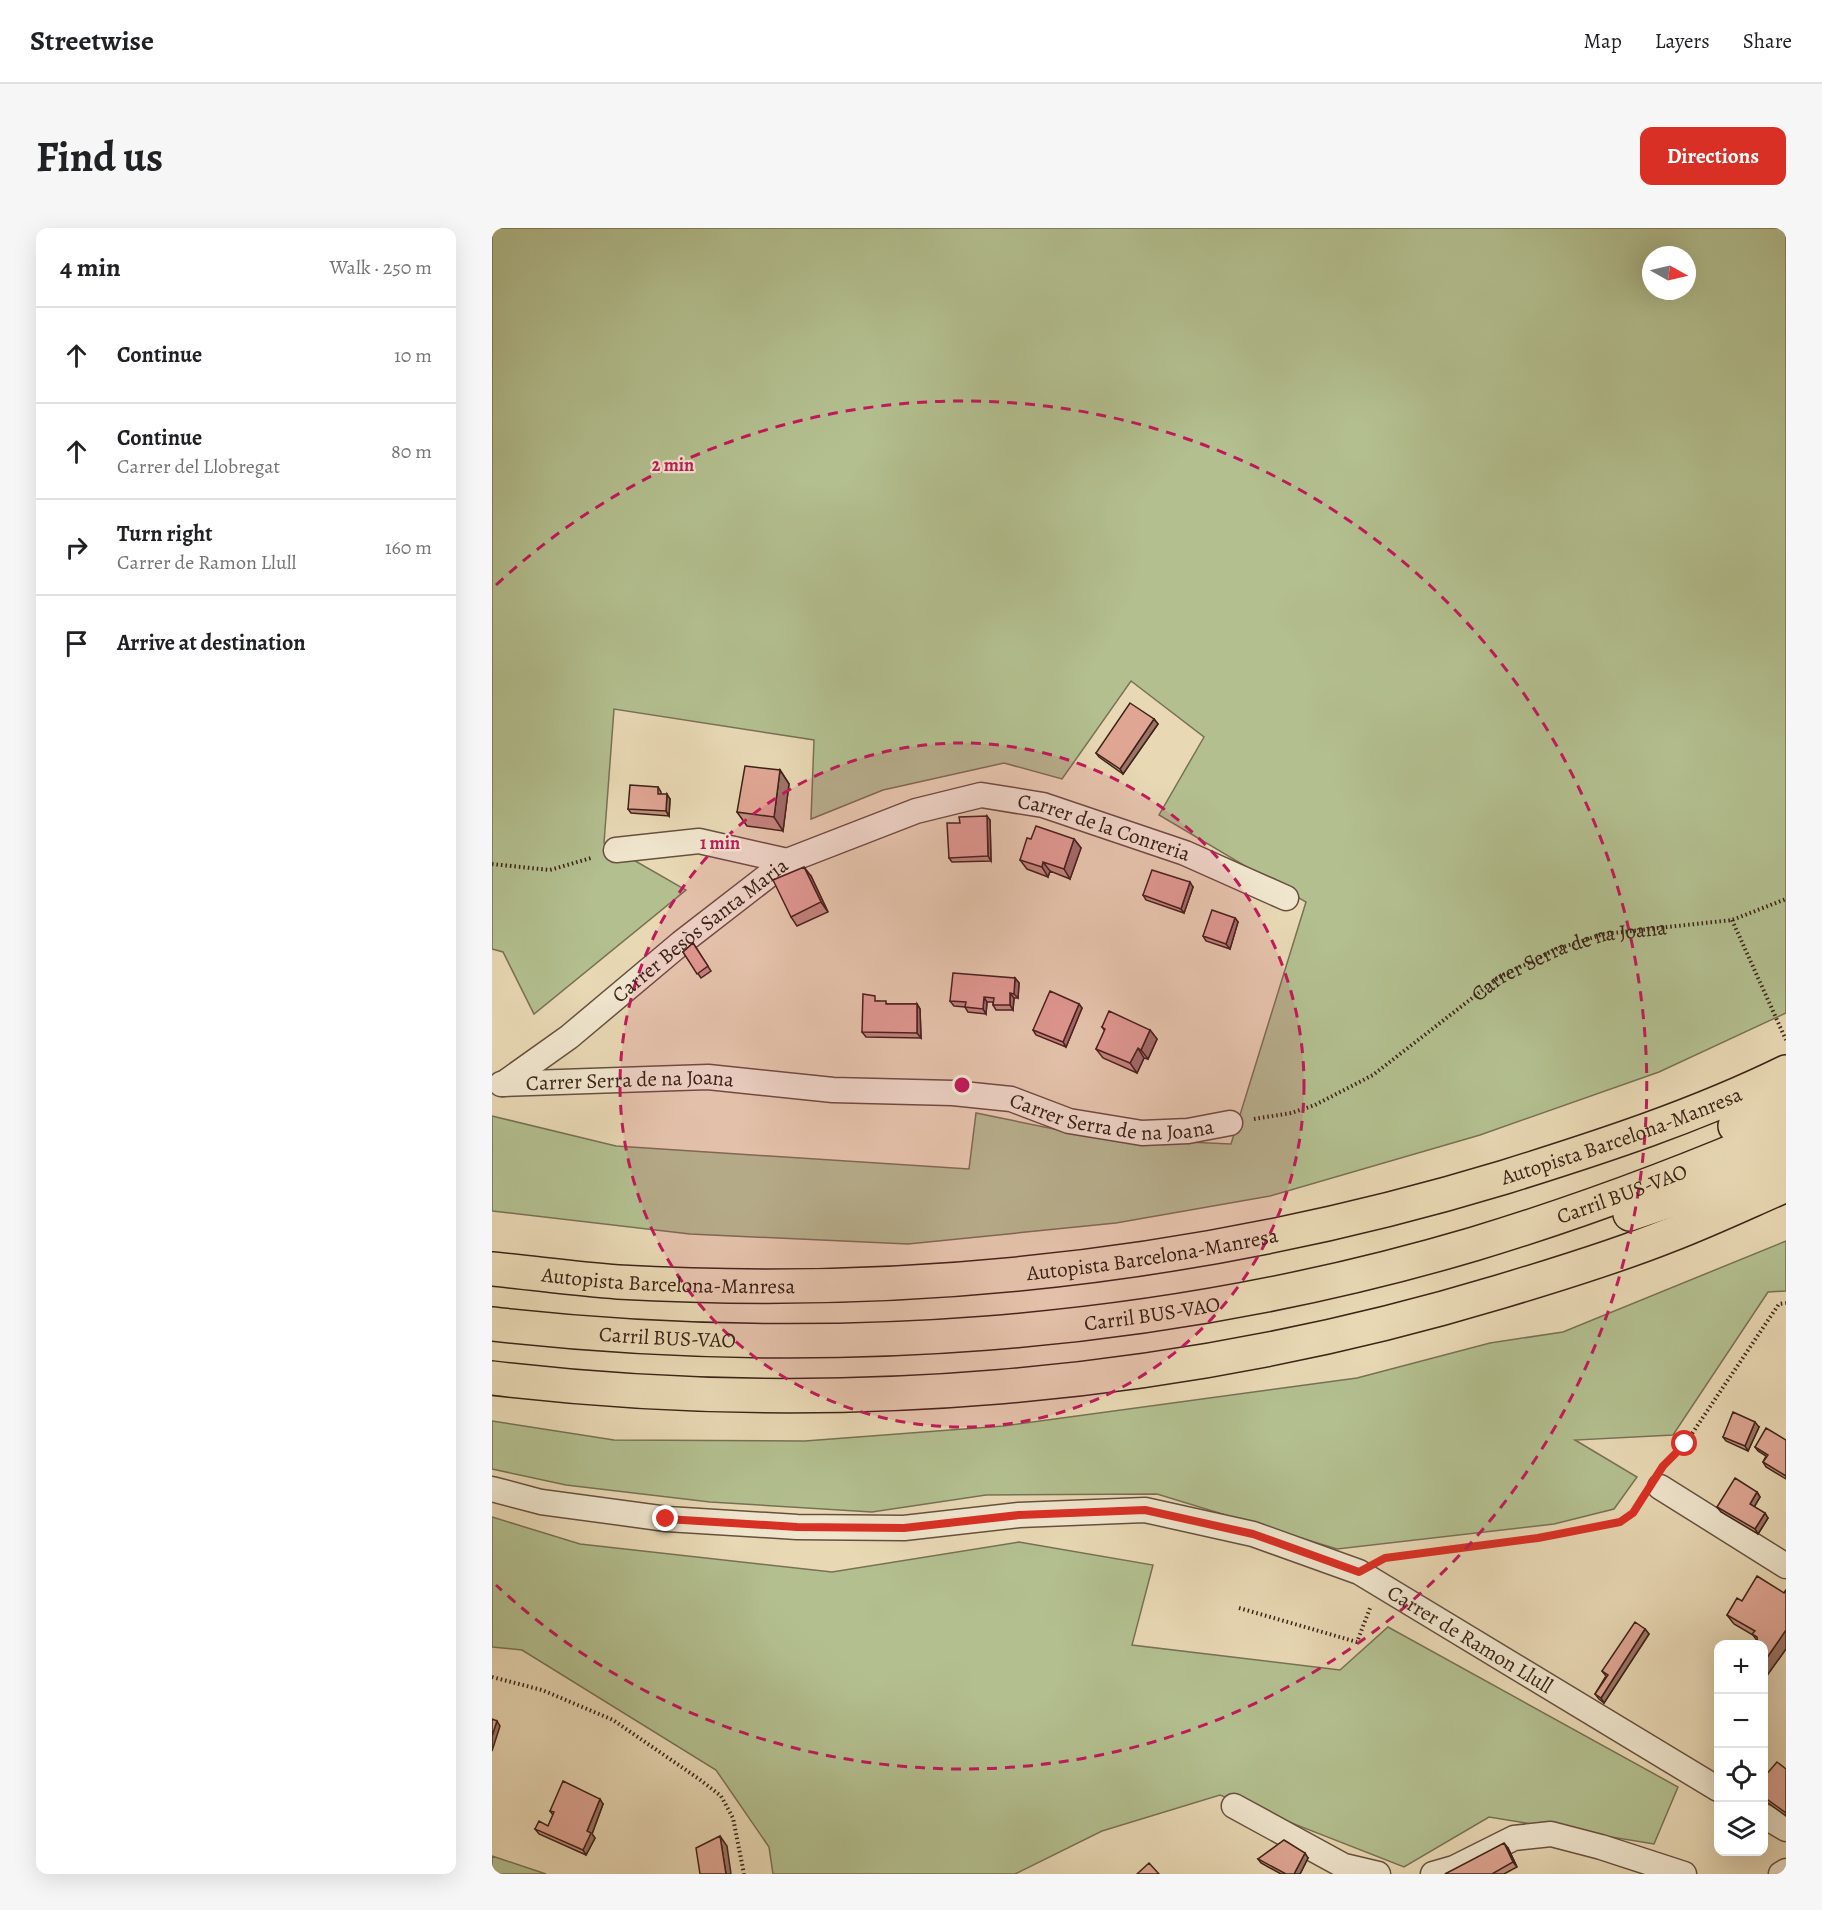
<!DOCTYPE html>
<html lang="en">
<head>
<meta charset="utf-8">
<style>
  body { margin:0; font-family:Alegreya,serif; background:#f6f6f6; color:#202124 }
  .controls { position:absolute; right:18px; bottom:18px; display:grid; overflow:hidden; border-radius:12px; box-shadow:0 6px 24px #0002 }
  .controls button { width:54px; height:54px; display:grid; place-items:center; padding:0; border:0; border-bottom:2px solid #e0e0e0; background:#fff; color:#202124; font:30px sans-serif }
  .compass { position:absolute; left:1150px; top:18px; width:54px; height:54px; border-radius:50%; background:#fff; box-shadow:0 6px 24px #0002; rotate:98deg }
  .stop { position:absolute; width:18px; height:18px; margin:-14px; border:4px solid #d93025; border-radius:50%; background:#fff }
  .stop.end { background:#d93025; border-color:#fff; box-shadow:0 2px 6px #0008 }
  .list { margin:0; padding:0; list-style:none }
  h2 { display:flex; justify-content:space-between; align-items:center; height:78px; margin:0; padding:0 24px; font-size:26px }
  h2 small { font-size:20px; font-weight:400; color:#757577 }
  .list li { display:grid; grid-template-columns:39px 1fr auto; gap:18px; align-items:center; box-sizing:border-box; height:96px; padding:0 24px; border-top:2px solid #e0e0e0 }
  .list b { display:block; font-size:22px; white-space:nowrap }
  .list p { margin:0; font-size:20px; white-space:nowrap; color:#757577 }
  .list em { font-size:20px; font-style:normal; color:#757577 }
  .icon { flex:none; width:33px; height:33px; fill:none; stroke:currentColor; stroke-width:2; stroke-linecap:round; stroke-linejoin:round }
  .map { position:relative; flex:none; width:1294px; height:1646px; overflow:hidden; border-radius:12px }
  header { display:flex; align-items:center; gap:36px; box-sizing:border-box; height:84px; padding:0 30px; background:#fff; border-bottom:2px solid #e0e0e0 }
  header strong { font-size:28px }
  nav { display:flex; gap:33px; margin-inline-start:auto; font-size:21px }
  .intro { display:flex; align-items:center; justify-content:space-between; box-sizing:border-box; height:144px; padding:0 36px }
  h1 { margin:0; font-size:42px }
  .button { padding:15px 27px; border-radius:12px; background:#d93025; color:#fff; font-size:21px; font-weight:700 }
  main { display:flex; gap:36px; padding:0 36px }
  aside { flex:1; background:#fff; border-radius:12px; box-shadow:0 6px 24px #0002 }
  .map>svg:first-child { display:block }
</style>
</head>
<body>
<header>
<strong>Streetwise</strong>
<nav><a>Map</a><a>Layers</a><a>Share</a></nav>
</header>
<div class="intro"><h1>Find us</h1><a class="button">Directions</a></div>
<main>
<aside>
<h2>4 min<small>Walk · 250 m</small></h2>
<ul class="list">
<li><svg class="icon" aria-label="ahead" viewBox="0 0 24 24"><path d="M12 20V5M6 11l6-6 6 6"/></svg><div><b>Continue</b></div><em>10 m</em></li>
<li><svg class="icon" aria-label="ahead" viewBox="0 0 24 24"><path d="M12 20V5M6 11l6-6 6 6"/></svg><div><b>Continue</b><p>Carrer del Llobregat</p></div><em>80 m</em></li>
<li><svg class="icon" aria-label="right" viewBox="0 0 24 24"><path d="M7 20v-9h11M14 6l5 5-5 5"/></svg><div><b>Turn right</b><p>Carrer de Ramon Llull</p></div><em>160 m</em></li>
<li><svg class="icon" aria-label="arrive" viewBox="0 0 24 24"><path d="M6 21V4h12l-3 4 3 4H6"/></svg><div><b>Arrive at destination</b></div></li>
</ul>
</aside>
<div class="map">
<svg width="1294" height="1646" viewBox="0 0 1294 1646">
  <rect width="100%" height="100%" fill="#e8d8b4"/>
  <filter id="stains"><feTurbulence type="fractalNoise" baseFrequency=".00333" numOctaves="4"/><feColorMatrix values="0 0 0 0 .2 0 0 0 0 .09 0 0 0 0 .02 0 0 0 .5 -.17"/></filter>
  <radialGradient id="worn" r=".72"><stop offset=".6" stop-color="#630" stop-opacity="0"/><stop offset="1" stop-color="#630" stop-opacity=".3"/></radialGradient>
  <path fill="#b3bf8f" stroke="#787154" stroke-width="1.5" fill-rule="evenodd" d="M0 0H1294V785L1167 844 988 907 778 968 624 995 416 1016 198 1006 0 983V888L124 918 477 941 484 885 606 910 739 916 814 674 667 587 712 509 639 453 570 551 512 535 391 562 319 591 322 512 122 481 112 615 194 662 42 786 11 724 0 721ZM1159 27H1195V63H1159Z
    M1294 1013V1063L1276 1064 1181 1207 1083 1212 1145 1249 1122 1281 1062 1296 845 1321 665 1266 494 1267 380 1284 218 1274 74 1257 0 1241V1193L122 1212 313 1213 511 1198 865 1150 998 1115 1071 1104Z
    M0 1289 88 1316 340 1344 527 1314 661 1337 640 1417 848 1442 896 1399 1186 1559 1162 1616 997 1589 912 1639 728 1567 610 1603 523 1646H281L277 1619 224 1542 30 1422 0 1419Z
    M0 1628 54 1646H0Z"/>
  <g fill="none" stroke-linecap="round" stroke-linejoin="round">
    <defs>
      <g id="street">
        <path d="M124 622 207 613 295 633"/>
        <path id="s2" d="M9 856 216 849 341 862 461 865 519 871 577 893 650 905 696 903 738 895"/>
        <path id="s3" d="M11 856 77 809 189 715 295 633 424 583 489 567 551 577 693 625 794 670"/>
        <path d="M1168 1259 1294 1338"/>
        <path id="s4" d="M0 1261 49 1274 175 1291 305 1299 412 1300 527 1287 653 1282 761 1306 867 1344 1226 1561"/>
        <path d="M742 1578 852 1638 886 1646"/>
        <path d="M1272 1588 1294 1601"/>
        <path d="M941 1646 962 1640 1022 1610 1059 1606 1109 1619 1192 1646"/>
        <path d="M1289 1646 1294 1643"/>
      </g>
      <g id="highway">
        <path d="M1243 898 1294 876"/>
        <path d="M1138 986 1294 933"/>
        <path id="s5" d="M0 1041C42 1045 84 1051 126 1054 430 1071 723 1037 1013 949 1109 919 1204 888 1294 844"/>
        <path id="s6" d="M0 1096C329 1133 664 1110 982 1016 1088 984 1192 945 1294 901"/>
        <path d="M0 1150C337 1190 682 1162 1007 1064 1064 1047 1123 1029 1178 1007 1217 992 1255 974 1294 957"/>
      </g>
    </defs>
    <use href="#street" stroke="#68503f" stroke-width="27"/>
    <use href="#highway" stroke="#3d2318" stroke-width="36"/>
    <g stroke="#3d2318" stroke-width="4" stroke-dasharray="1.5 3" stroke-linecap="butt">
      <path d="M0 636 58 642 99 630"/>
      <path d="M1240 692 1294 812"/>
      <path id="s1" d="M762 891 799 885 823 877 881 847 1006 750 1065 721 1112 706 1240 692 1294 671"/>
      <path d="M1173 1235 1193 1216 1287 1076 1294 1075"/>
      <path d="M894 1330 1046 1310 1128 1294 1141 1285 1147 1274"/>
      <path d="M747 1380 865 1414 878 1380"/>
      <path d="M0 1449 50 1462 121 1492 207 1551 229 1568 241 1590 252 1646"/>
    </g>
    <use href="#street" stroke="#f0e6ce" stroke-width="24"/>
    <use href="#highway" stroke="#e8d8b4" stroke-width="33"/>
  </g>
  <path fill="#c18f7f" stroke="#3d2318" stroke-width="1.5" d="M662 491 666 496 631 546 607 529 604 525Z
    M288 542 297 556 291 603 255 598 245 584Z
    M166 559 169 564V566L178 571 177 588 139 585 136 581Z
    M498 592 499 633 460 634 457 630 468 595Z
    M539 611H582L589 620 578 651 558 643 556 649 535 641 528 632Z
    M319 648 336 684 305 698 299 689Z
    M701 659 692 685 654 672 651 667Z
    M743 690 746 694 738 721 714 713 711 708Z
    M201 715 219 743 209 750 191 724Z
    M523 750 527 755 526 770H522L521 782H504L501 777V774H495L494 786 476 784 473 779 462 778 458 773Z
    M386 773 396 776H425L428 781 429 810 374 809 370 804Z
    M587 776 590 780 574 819 544 807 541 802Z
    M610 799 658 802 665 811 656 831 652 830 645 845 611 830 604 821 613 803Z
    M1267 1199 1256 1223 1234 1213 1231 1209Z
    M1294 1212V1251L1274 1239 1271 1234 1274 1228 1266 1223 1263 1219Z
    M1265 1264 1268 1269 1262 1279 1276 1290 1266 1306 1229 1284 1225 1279Z
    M1294 1362V1421L1276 1446 1266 1414 1261 1407 1242 1396 1235 1387 1250 1373 1292 1365Z
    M1153 1401 1157 1406 1112 1475 1107 1471 1103 1466 1114 1448 1110 1443Z
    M1294 1541V1588L1272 1572V1549Z
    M111 1576 100 1606 103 1610 94 1627 47 1606 43 1601 56 1598 61 1587 58 1583Z
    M1016 1620 1025 1639 1012 1646H953Z
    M816 1630 808 1646H789L769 1635 766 1631Z"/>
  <path fill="#9d7468" stroke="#3d2318" stroke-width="1.5" d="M662 491 666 496 631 546 628 541Z
    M288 542 297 556 291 603 282 589Z
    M175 566 178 571 177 588 174 583Z
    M495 588 498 592 499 633 496 628Z
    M582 611 589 620 578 651 572 641Z
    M551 634 558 643 556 649 550 639Z
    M312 639 319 648 336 684 329 674Z
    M698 654 701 659 692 685 689 681Z
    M743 690 746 694 738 721 734 716Z
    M523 750 527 755 526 770 522 766Z
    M518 765 522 770 521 782 518 777Z
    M492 769 495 774 494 786 491 781Z
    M425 776 428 781 429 810 425 805Z
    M587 776 590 780 574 819 571 814Z
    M658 802 665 811 656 831 649 822Z
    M646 820 652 830 645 845 638 835Z
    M1263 1194 1267 1199 1256 1223 1253 1218Z
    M1265 1264 1268 1269 1261 1281 1258 1276Z
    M1273 1285 1276 1290 1266 1306 1263 1301Z
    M1153 1401 1157 1406 1112 1475 1109 1470Z
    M1294 1402V1421L1276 1446 1272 1440V1434Z
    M5 1493 8 1498 0 1523V1508Z
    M108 1571 111 1576 100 1606 103 1610 94 1627 91 1622 95 1603Z
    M228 1608 235 1618 239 1646H234Z
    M1012 1615 1016 1620 1025 1639 1021 1634Z
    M813 1625 816 1630 808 1646H802Z"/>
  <path fill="#e0a694" stroke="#3d2318" stroke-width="1.5" d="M638 475 662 491 628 541 604 525Z
    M253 538 288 542 282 589 245 584Z
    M138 557 166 559V566H175L174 583 136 581Z
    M495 588 496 628 457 630 455 595H468L467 589Z
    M544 598 582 611 572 641 551 634 550 639 528 632 535 610 539 611Z
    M312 639 329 674 299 689 281 652Z
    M660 642 698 654 689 681 651 667Z
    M720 682 743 690 734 716 711 708Z
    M201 715 216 738 205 746 191 724Z
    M461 745 523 750 522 766 518 765V777H501L502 770 492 769 491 781 473 779 474 774 458 773Z
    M558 763 587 776 571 814 541 802Z
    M371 766 383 768V773H394V776H425V805L370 804Z
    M617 783 658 802 649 822 646 820 638 835 604 821 613 801 610 799Z
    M1241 1184 1263 1194 1253 1218 1231 1209Z
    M1274 1200 1294 1212V1248L1271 1234 1276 1227 1263 1219Z
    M1243 1250 1265 1264 1258 1276 1273 1285 1263 1301 1225 1279Z
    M1265 1348 1292 1365 1294 1362V1402L1272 1434V1416H1266L1265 1409 1260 1406 1263 1403 1235 1387 1245 1370 1250 1373Z
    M1143 1394 1153 1401 1109 1470 1103 1466 1116 1447 1110 1443Z
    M0 1491 5 1493 0 1508Z
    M1285 1534 1294 1541V1585L1272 1569V1549Z
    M71 1553 108 1571 95 1603 99 1605 91 1622 43 1601 47 1593 56 1598 62 1584 58 1583Z
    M228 1608 234 1646H208L204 1620Z
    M792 1612 813 1625 802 1646H794L766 1631Z
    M1012 1615 1021 1634 1000 1646H953Z
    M657 1635 667 1646H645Z"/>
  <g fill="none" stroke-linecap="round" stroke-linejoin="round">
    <path stroke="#d93025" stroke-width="8" d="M174 1291 305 1299 412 1300 527 1287 653 1282 761 1306 867 1344 893 1330 1046 1310 1128 1294 1141 1285 1171 1238 1193 1216"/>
  </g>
  <circle cx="470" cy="857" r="342" fill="#c2185b" fill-opacity=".12"/>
  <g fill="none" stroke="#c2185b" stroke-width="3" stroke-dasharray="10 8">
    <circle cx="470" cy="857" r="342"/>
    <path d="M4 357A684 684 0 1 1 4 1357"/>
  </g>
  <g text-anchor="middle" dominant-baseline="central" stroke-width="4.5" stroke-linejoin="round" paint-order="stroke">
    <g font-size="21" fill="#3d2318" stroke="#f0e6ce">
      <text stroke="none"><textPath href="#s3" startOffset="694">Carrer de la Conreria</textPath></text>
      <text stroke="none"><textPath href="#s3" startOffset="250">Carrer Besòs Santa Maria</textPath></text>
      <text stroke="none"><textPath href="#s1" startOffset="360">Carrer Serra de na Joana</textPath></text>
      <text stroke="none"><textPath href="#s2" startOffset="129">Carrer Serra de na Joana</textPath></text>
      <text stroke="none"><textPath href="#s2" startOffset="615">Carrer Serra de na Joana</textPath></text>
      <text stroke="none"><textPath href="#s5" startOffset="1148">Autopista Barcelona-Manresa</textPath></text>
      <text stroke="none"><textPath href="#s6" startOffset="1148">Carril BUS-VAO</textPath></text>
      <text stroke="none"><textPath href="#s5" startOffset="663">Autopista Barcelona-Manresa</textPath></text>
      <text stroke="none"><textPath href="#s5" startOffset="177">Autopista Barcelona-Manresa</textPath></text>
      <text stroke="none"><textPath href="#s6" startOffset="662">Carril BUS-VAO</textPath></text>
      <text stroke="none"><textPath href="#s6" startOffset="176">Carril BUS-VAO</textPath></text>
      <text stroke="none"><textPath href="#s4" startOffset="1010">Carrer de Ramon Llull</textPath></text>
    </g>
  </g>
  <circle cx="470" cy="857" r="9" fill="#c2185b" stroke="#f0e6ce" stroke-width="3"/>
  <g font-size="18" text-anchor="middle" font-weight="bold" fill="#c2185b" stroke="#f0e6ce" stroke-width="4.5" stroke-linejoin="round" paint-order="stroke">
    <text x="181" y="243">2 min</text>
    <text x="228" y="621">1 min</text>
  </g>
  <rect width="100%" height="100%" filter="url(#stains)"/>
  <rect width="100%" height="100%" fill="url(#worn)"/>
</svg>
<div class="controls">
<button>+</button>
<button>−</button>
<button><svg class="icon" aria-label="locate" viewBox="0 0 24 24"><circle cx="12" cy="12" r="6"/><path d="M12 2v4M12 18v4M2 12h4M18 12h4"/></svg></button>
<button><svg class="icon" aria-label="layers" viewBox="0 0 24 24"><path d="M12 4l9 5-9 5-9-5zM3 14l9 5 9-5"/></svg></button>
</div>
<svg class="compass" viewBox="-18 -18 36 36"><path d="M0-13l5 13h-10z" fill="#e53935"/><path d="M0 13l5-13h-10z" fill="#757577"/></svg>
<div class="stop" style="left:1193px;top:1216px"></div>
<div class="stop end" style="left:174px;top:1291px"></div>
</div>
</main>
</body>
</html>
